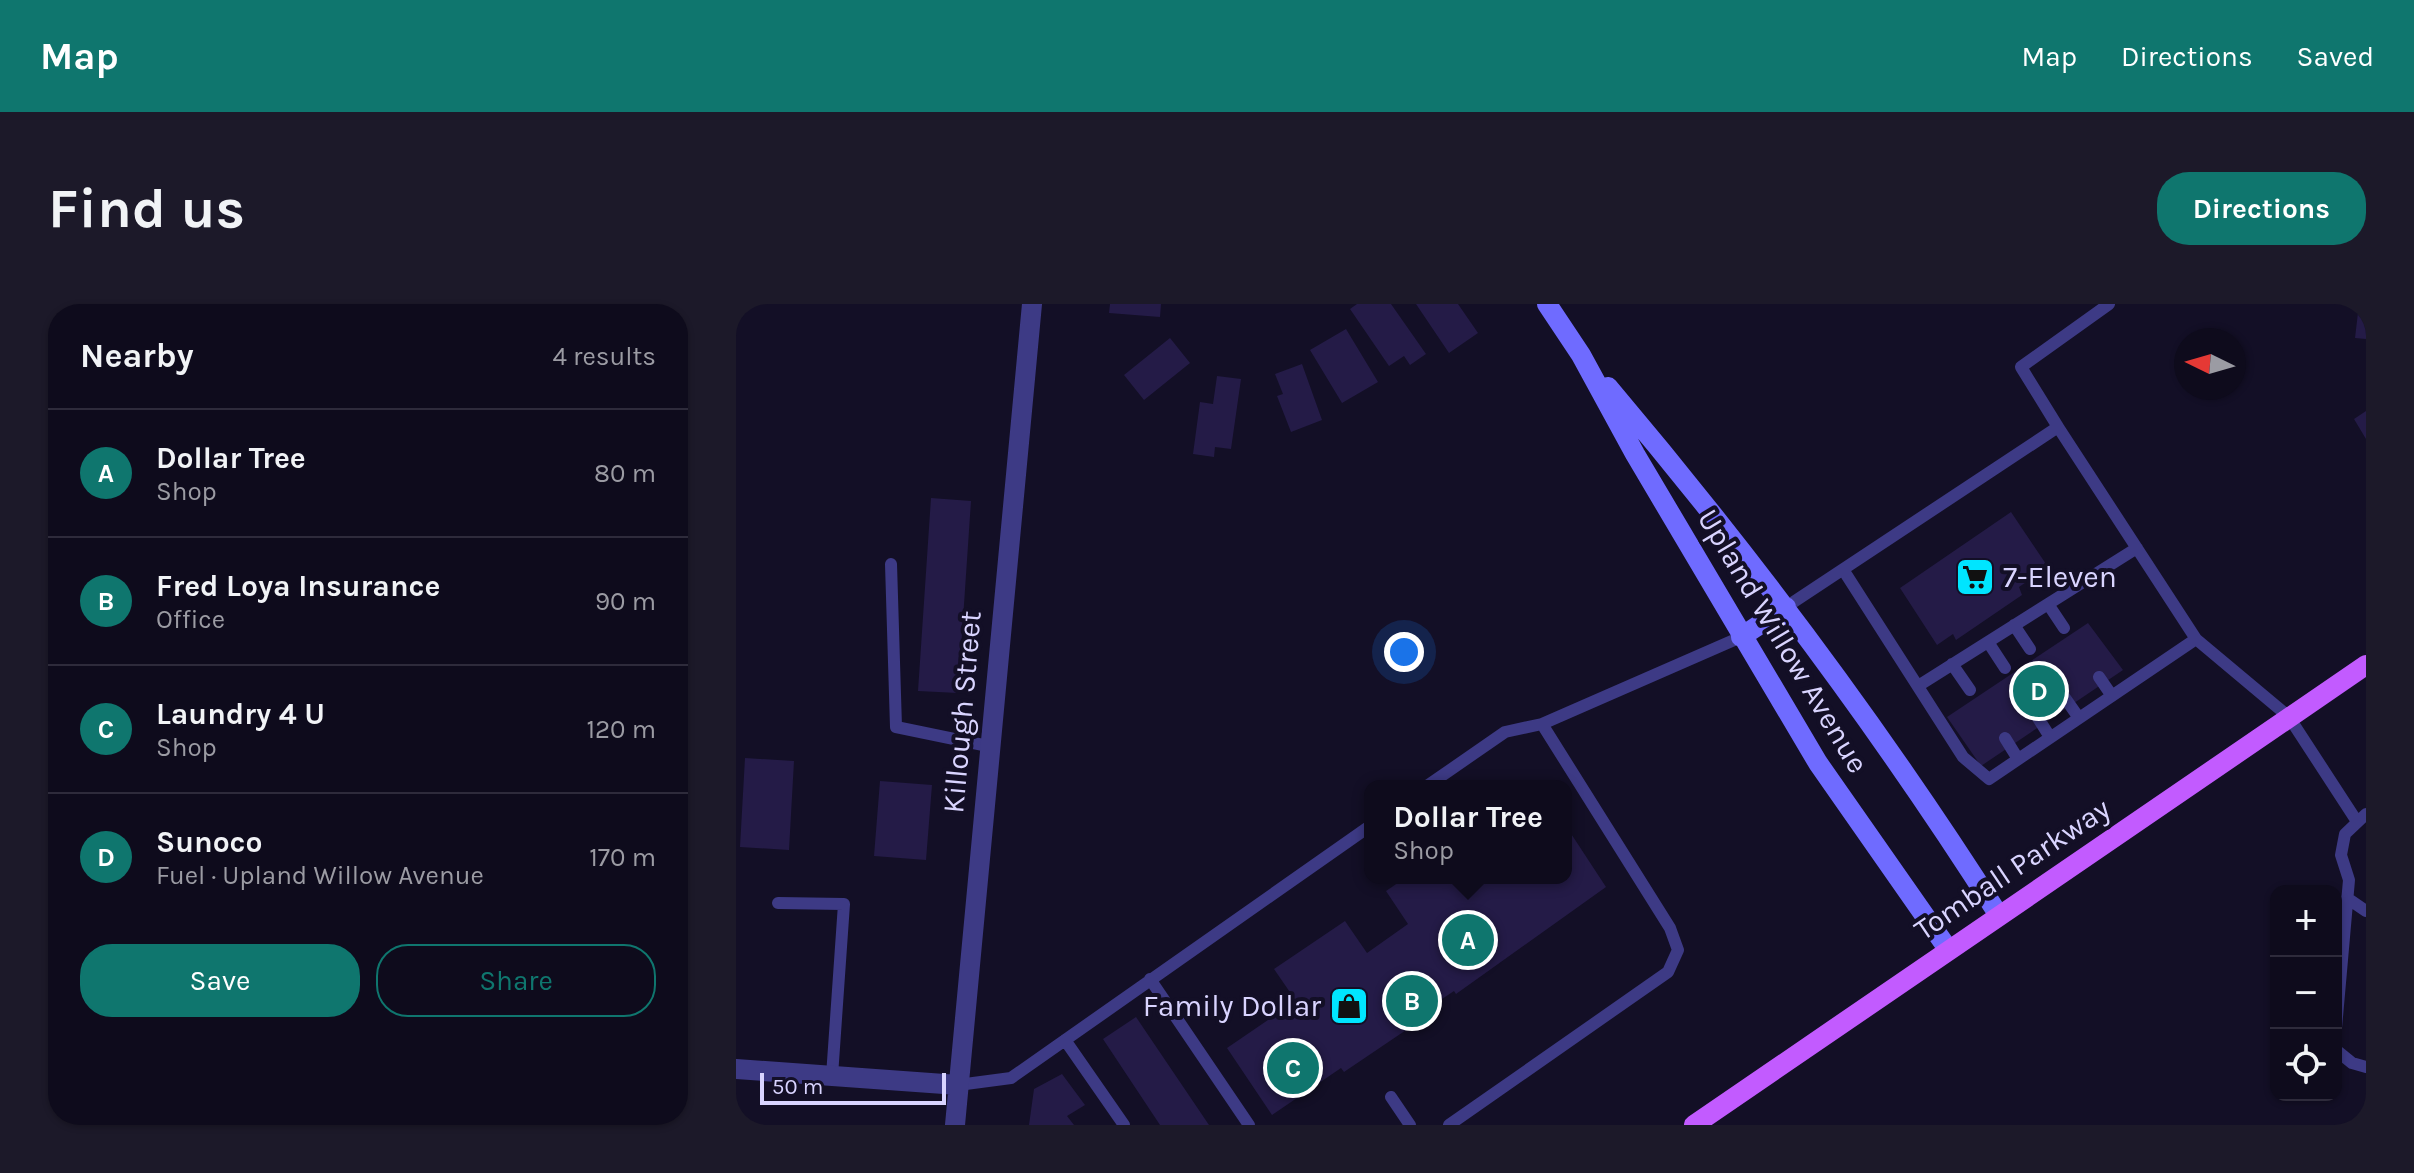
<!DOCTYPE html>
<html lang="en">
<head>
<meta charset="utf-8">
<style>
  body { margin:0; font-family:Karla,sans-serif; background:#1c1929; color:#f1f3f6 }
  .controls { position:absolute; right:24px; bottom:24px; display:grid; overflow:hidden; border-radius:16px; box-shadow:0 2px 6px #0004 }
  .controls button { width:72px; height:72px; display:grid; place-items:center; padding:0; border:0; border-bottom:2px solid #2e2b3b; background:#0e0b1c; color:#f1f3f6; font:40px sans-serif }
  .compass { position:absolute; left:1438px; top:24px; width:72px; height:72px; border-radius:50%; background:#0e0b1c; box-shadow:0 2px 6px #0004; rotate:275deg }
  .scale { position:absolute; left:24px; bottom:20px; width:186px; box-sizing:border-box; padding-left:8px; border:4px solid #d9d4ff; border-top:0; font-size:22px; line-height:28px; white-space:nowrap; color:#d9d4ff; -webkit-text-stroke:6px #130f26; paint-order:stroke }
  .you { position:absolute; left:668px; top:348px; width:28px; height:28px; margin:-20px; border:6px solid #fff; border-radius:50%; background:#1a73e8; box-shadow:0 0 0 12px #1a73e833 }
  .badge { display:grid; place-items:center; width:52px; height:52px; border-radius:50%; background:#0f766e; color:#fff; font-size:26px; font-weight:700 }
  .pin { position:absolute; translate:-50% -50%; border:4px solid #fff; box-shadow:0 2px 8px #0006 }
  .popup { position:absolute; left:628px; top:476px; width:208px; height:104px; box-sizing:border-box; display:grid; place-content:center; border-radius:16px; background:#0e0b1c; filter:drop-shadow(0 2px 6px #0005); font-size:26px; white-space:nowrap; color:#9b9ba3 }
  .popup b { font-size:30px; color:#f1f3f6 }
  .popup::after { content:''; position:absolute; left:50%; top:100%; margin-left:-16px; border:16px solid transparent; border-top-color:#0e0b1c }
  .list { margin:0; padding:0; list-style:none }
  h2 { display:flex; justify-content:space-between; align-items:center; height:104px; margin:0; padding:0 32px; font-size:34px }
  h2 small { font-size:26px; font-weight:400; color:#9b9ba3 }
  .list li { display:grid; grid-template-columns:52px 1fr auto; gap:24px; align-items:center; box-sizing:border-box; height:128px; padding:0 32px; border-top:2px solid #2e2b3b }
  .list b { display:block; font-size:30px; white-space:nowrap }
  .list p { margin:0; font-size:26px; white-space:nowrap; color:#9b9ba3 }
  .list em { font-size:26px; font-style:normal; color:#9b9ba3 }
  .actions { display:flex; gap:16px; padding:24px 32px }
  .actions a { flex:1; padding:18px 0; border:2px solid #0f766e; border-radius:32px; text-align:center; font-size:28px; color:#0f766e }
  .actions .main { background:#0f766e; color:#fff }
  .icon { flex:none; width:44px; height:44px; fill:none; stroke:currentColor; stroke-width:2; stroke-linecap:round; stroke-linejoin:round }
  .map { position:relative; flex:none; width:1630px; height:821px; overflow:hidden; border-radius:32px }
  header { display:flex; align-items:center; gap:48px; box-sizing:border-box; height:112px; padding:0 40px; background:#0f766e; color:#fff }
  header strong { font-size:38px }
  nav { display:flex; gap:44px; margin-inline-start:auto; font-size:28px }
  .intro { display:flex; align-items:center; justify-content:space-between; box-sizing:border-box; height:192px; padding:0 48px }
  h1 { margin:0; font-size:56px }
  .button { padding:20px 36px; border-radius:32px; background:#0f766e; color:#fff; font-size:28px; font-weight:700 }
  main { display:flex; gap:48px; padding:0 48px }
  aside { flex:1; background:#0e0b1c; border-radius:32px; box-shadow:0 2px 6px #0004 }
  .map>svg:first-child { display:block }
</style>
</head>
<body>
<header>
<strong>Map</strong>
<nav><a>Map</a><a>Directions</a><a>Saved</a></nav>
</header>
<div class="intro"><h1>Find us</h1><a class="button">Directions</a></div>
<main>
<aside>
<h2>Nearby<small>4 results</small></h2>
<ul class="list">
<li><span class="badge">A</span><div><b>Dollar Tree</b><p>Shop</p></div><em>80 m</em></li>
<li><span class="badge">B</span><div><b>Fred Loya Insurance</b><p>Office</p></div><em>90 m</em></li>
<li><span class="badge">C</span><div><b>Laundry 4 U</b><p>Shop</p></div><em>120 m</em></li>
<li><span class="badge">D</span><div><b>Sunoco</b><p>Fuel · Upland Willow Avenue</p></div><em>170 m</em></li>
</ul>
<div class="actions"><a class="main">Save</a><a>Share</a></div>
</aside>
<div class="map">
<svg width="1630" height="821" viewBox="0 0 1630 821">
  <rect width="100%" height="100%" fill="#130f26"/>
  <path fill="#241b47" d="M374 0H425L424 13 373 9Z
    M621 0H655L690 50 674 61 668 52 653 62 614 5Z
    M680 0H722L742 29 713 49Z
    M1623 0H1630V35L1619 34Z
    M610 25 642 78 606 99 574 46Z
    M434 34 454 59 408 96 388 71Z
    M566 60 586 116 555 128 541 92 547 90 539 70Z
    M481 72 505 75 495 145 479 143 478 153 457 150 464 98 477 100Z
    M1630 107V135L1618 115Z
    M195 194 235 197 222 389 182 387Z
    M1275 208 1312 263 1283 283 1286 291 1220 336 1217 330 1201 341 1164 284Z
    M1352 319 1387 366 1245 462 1211 413Z
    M9 454 58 457 53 546 4 543Z
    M144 477 196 481 190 556 138 552Z
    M830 522 870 583 720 690 718 687 676 715 679 720 608 768 605 764 536 811 491 744 560 697 538 665 609 617 631 649 672 620 650 587 669 574H830Z
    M400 713 473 821H424L367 735Z
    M326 770 349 801 331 812 338 821H293L298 785Z"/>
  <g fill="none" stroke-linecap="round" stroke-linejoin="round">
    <path stroke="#3d3a85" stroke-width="12" d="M1322 123 1285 63 1373 0
      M155 260 160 423 252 442
      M1108 267 1227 453 1253 475 1460 335
      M1312 300 1328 324
      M1050 303 1322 123 1460 335 1553 413 1620 516
      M1278 321 1294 345
      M1252 338 1269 364
      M1216 360 1234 386
      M1363 373 1376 392
      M1182 382 1401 244
      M1329 394 1343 414
      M1302 414 1314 433
      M1269 434 1282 455
      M691 482 769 428 806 420 1005 333
      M1611 594 1630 607
      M42 599 108 600 96 772
      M414 675 513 821
      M1600 724 1613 576 1605 551 1609 530 1630 510
      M329 736 388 821
      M1600 746 1616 759 1630 763
      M222 781 275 774 634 522
      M655 793 674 821
      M713 821 932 668 942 646 934 624 806 420"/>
    <path stroke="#3d3a85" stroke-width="20" d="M0 765 222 781
      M219 821 296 0"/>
    <path stroke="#6f6bff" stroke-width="20" d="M811 0 845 51 899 150 1082 459 1212 645
      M872 83C1015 252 1143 423 1262 610
      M1005 333 1050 303"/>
    <path stroke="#c25bff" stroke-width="20" d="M958 821 1630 361"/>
  </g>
  <defs>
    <symbol id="supermarket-square" viewBox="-11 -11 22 22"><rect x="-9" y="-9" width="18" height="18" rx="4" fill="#00e5ff" stroke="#130f26"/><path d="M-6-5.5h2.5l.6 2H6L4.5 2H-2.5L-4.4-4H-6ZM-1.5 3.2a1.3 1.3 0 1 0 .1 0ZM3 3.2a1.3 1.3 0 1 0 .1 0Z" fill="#111"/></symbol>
    <symbol id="shop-square" viewBox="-11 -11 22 22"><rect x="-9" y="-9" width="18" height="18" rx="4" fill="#00e5ff" stroke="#130f26"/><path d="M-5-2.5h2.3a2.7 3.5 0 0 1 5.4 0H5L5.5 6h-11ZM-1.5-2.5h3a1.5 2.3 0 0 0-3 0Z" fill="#111"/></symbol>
  </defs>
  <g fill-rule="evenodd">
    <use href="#supermarket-square" x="1217" y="251" width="44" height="44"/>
    <use href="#shop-square" x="591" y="680" width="44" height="44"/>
  </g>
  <g text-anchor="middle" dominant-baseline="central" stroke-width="8" stroke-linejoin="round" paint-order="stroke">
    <g font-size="30" fill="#d9d4ff" stroke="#130f26" text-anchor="start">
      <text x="1267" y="273">7-Eleven</text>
      <text x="585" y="702" text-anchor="end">Family Dollar</text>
    </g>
    <g font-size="30" fill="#d9d4ff" stroke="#130f26">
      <text transform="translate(1047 337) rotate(59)">Upland Willow Avenue</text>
      <text transform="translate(226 408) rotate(-85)">Killough Street</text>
      <text transform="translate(1276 565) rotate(-34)">Tomball Parkway</text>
    </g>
  </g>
</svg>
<div class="controls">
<button>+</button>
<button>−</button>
<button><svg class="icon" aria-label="locate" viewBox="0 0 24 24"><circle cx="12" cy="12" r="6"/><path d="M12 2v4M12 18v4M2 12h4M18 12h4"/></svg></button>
</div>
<svg class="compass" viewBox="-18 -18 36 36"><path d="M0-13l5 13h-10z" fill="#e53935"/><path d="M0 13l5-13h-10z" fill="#9b9ba3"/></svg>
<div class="scale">50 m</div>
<div class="you"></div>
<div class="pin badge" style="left:732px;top:636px">A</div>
<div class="popup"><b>Dollar Tree</b>Shop</div>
<div class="pin badge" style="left:676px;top:697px">B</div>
<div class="pin badge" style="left:557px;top:764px">C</div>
<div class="pin badge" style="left:1303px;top:387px">D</div>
</div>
</main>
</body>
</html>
